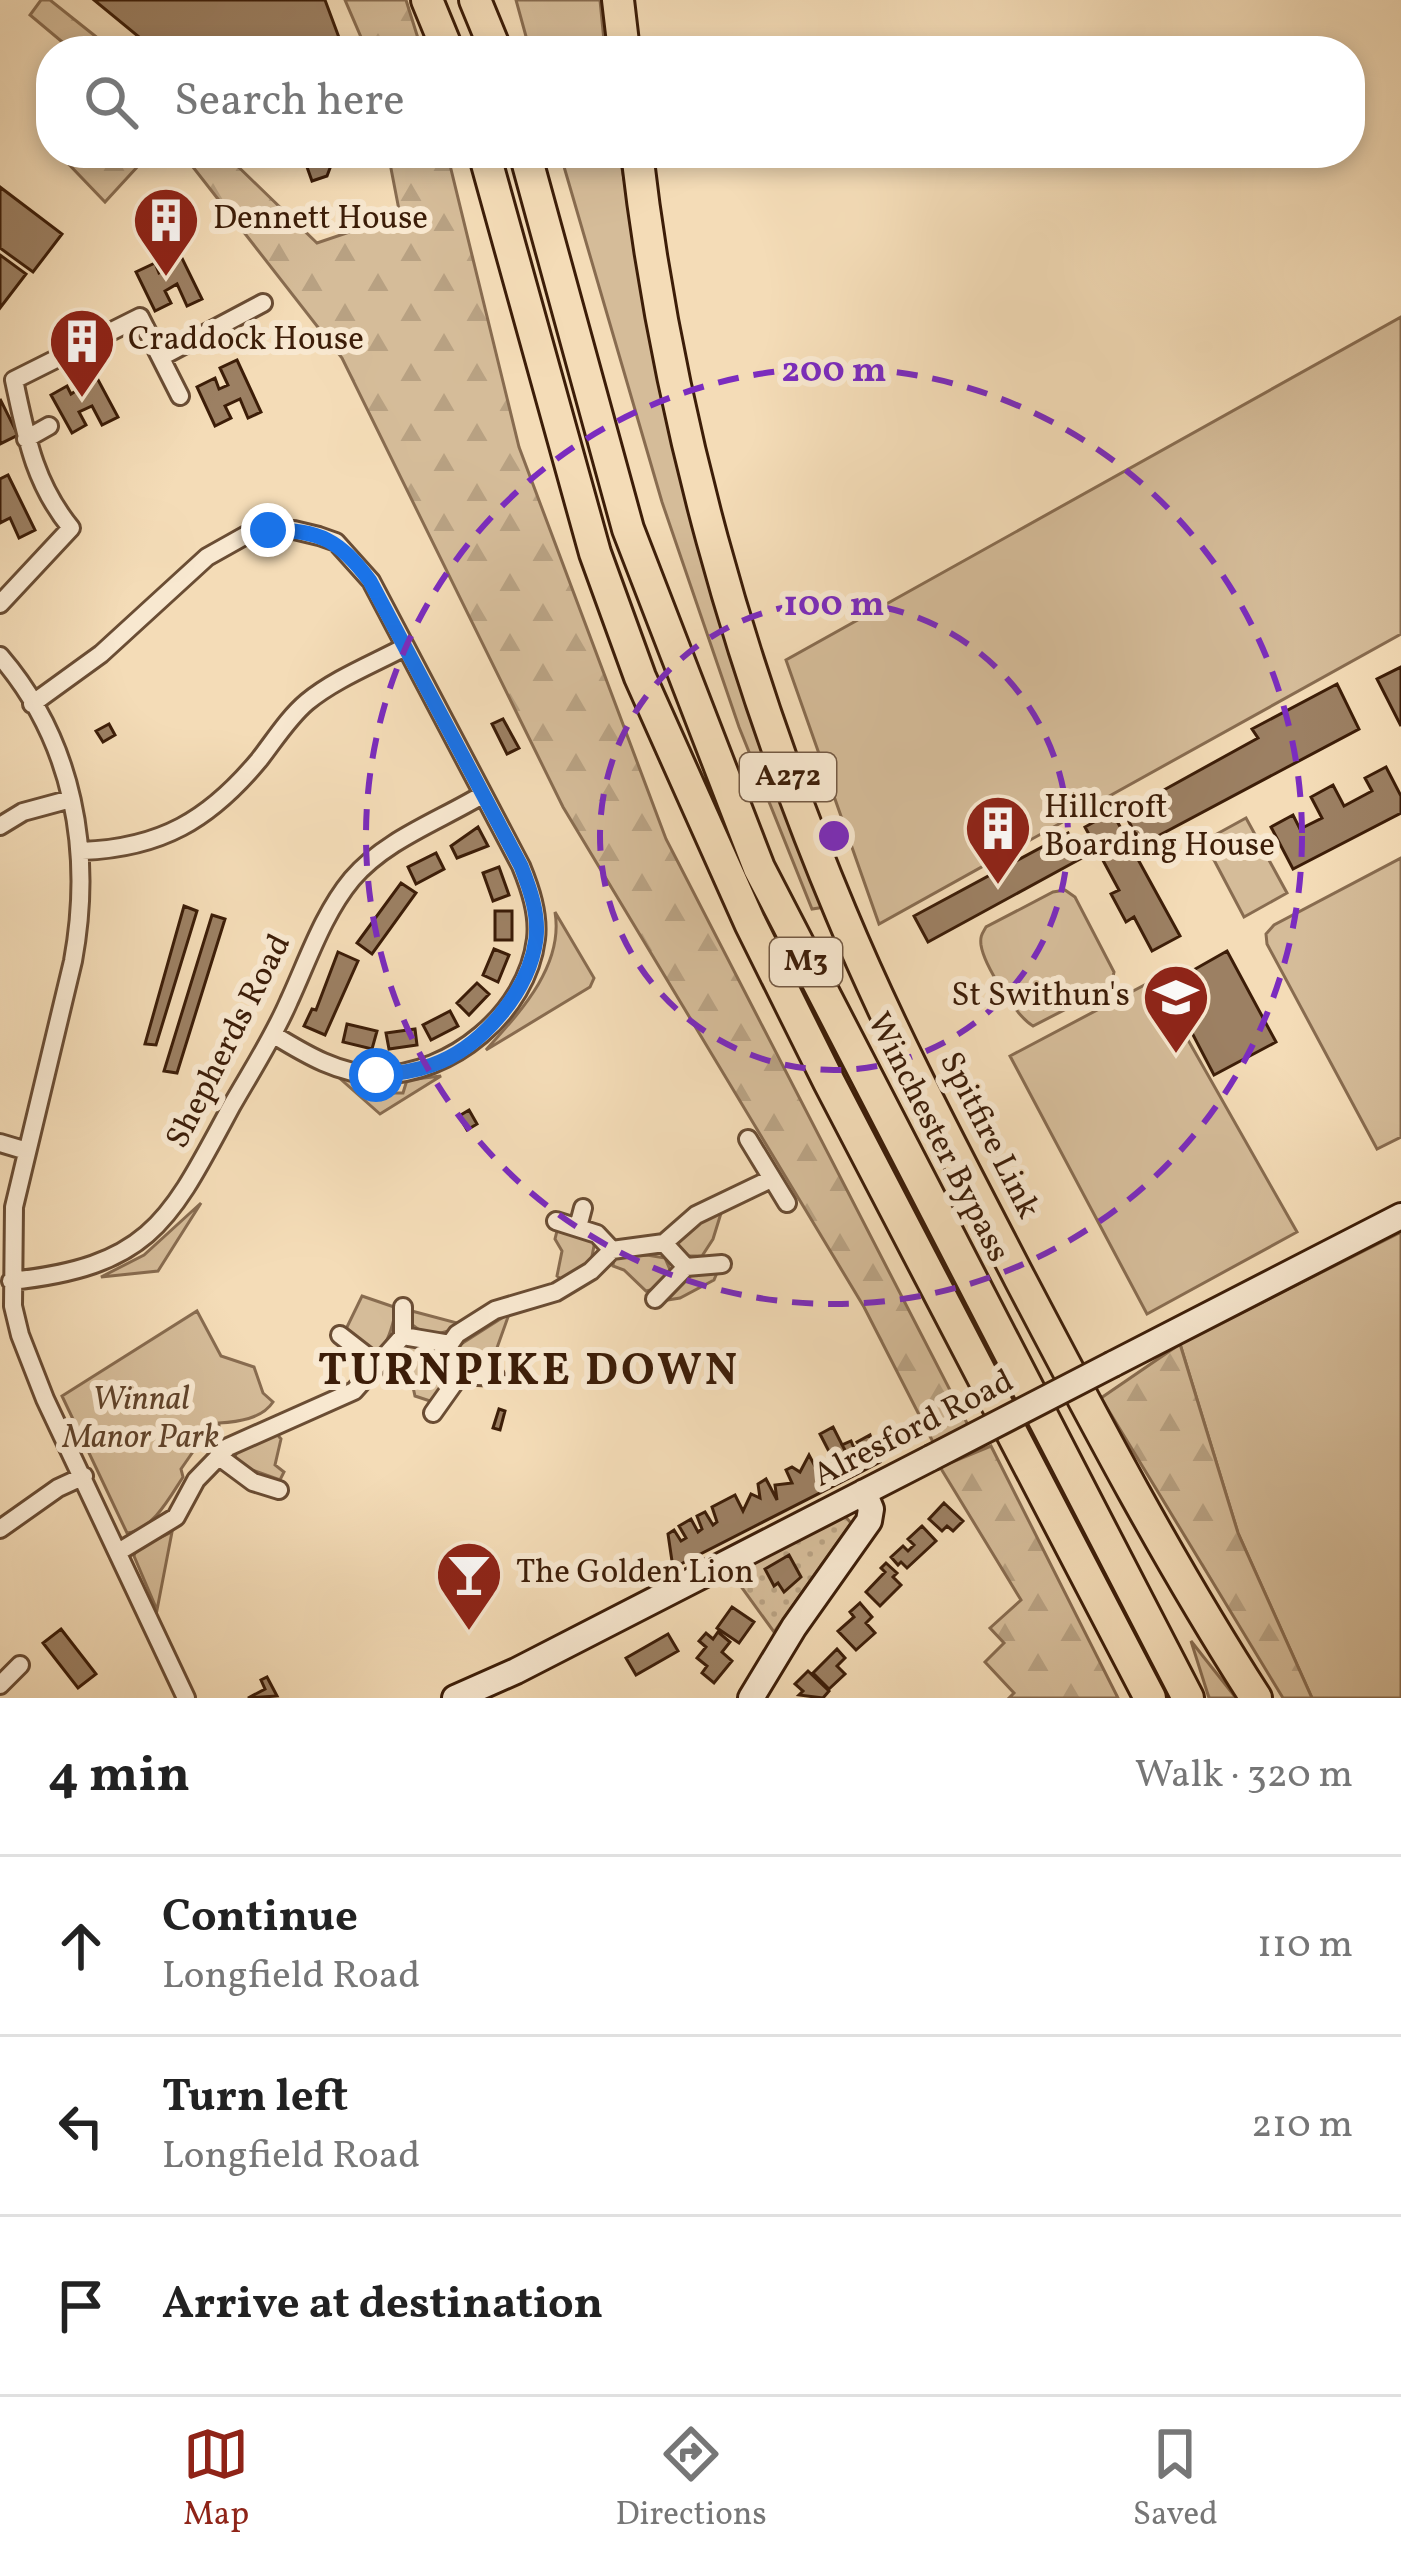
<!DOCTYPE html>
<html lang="en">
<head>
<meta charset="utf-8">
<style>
  body { margin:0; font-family:Vollkorn,serif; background:#f6f6f6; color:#222 }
  .stop { position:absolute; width:36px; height:36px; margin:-27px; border:9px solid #1a73e8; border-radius:50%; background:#fff }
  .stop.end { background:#1a73e8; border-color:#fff; box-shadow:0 3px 12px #0008 }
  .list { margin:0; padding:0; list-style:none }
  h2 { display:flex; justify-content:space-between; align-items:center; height:156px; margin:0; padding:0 48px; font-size:51px }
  h2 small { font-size:39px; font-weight:400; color:#767676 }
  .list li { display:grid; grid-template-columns:78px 1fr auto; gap:36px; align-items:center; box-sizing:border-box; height:180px; padding:0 48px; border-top:3px solid #e0e0e0 }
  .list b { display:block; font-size:45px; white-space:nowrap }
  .list p { margin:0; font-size:39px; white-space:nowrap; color:#767676 }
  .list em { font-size:39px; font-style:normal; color:#767676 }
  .icon { flex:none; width:66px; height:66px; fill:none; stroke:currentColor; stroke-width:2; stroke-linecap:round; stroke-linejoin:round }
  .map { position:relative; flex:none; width:1401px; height:1698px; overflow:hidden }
  .search { position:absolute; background:#fff; box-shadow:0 6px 18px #0003; left:36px; right:36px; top:36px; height:132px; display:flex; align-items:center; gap:30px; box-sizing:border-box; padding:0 42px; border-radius:48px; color:#767676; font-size:45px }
  .sheet { height:696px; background:#fff }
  nav { display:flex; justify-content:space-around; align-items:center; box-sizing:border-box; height:168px; border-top:3px solid #e0e0e0; background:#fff; font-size:33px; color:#767676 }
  nav a { display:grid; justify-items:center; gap:6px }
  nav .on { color:#8f2418 }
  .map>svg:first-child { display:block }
</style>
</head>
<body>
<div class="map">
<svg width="1401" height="1698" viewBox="0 0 1401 1698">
  <defs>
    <pattern id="forest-firs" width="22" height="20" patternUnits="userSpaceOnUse" patternTransform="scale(3)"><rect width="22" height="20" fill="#d5bc99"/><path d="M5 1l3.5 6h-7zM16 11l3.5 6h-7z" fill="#b8a182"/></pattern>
    <pattern id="garden-dots" width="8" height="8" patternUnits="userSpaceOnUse" patternTransform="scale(3)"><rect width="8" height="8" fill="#d5bc99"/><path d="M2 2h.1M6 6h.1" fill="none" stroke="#b8a182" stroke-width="1.8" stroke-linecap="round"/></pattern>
  </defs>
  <rect width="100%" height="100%" fill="#f4dcb7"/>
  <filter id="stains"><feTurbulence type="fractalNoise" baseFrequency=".00167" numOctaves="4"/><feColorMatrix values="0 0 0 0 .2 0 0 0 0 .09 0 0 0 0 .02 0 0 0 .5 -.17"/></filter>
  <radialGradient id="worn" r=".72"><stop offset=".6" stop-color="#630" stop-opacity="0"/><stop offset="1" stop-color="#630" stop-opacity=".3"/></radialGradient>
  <path fill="#d5bc99" stroke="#886c50" stroke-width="3" d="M516 0H600L605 51H530Z
    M560 153H619L669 414 763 743 804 861 825 907 812 909 739 727 662 502Z
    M1401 317V634L879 924 786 660Z
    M1246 818 1287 893 1244 917 1204 841Z
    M1401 858V1137L1377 1149 1267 944 1266 934 1274 925Z
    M1065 890 1075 897 1114 972 1111 986 1033 1026C1016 1016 984 965 981 945 980 936 982 934 986 927L1053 892Z
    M555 912 594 978 590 987 486 1050C520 1012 564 966 555 912Z
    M1154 980 1297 1232 1147 1314 1010 1056Z
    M336 1075 362 1079 361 1093H403L407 1080 441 1076 380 1114Z
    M201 1203 158 1271 101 1277 144 1255Z
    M722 1210 713 1239 702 1256H686L675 1240 682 1228Z
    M558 1227 595 1241 591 1261 563 1281 557 1276 562 1251 555 1239Z
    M1401 1232V1698H1312L1238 1533 1180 1344Z
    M647 1255 665 1258 671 1272 655 1289 646 1291 624 1270 613 1266 614 1256Z
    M719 1268 714 1280 680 1298 661 1301C679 1282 692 1270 719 1268Z
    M362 1296 397 1308C392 1324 390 1346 373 1354L345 1331Z
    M408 1310 461 1324C441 1337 423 1339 407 1319Z
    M197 1311 221 1356 254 1367 263 1393 273 1402C262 1419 237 1422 219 1423V1430L197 1446 181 1469 183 1477C170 1497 152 1531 127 1533L62 1396Z
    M505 1316 508 1317 493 1359 483 1371 473 1372 460 1358 458 1346Z
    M402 1342 441 1351 454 1378 430 1401 415 1396 411 1378 394 1375 359 1391Z
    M275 1432 281 1439 275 1465 284 1472 280 1480 238 1465 235 1457 237 1451Z
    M172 1532 157 1610 134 1556 136 1549Z"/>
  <path fill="url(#forest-firs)" stroke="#886c50" stroke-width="3" d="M41 0H50L114 51H73L30 15Z
    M345 0H406L422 51H367Z
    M58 153H150L105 202Z
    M182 153H224L317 243 400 215 388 153H447L519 447 666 839 968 1425 933 1442 864 1307 563 807 342 358Z
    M1180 1344 1238 1533 1312 1698H1283L1101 1398Z
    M991 1446 1118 1698H1009L1014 1693 985 1662 1004 1643 990 1628 1021 1600 940 1467Z
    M1191 1641 1236 1698H1209Z"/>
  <path fill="url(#garden-dots)" stroke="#886c50" stroke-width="3" d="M844 1515 851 1523 774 1632 732 1574Z"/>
  <path fill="#9c8063" stroke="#3c1d08" stroke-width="3" d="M94 0H325L344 51H156Z
    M302 153H330L333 160 327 176 312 181Z
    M0 187 62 234 33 272 0 248Z
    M175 244 202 299 187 306 177 284 165 291 171 303 155 311 136 272 155 263 159 273 167 269 159 252Z
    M0 255 26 274 0 308Z
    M237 360 261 412 248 418 240 399 225 406 231 418 215 426 197 387 215 378 219 389 228 385 220 368Z
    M89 363 118 417 102 425 92 406 79 412 86 425 72 433 51 395 67 386 71 394 79 389 71 373Z
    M0 399 18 435 0 444Z
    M8 475 35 530 19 538 10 518 0 523V479Z
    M1401 667V726L1377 679Z
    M1337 684 1359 729 1141 845 1124 812 1258 738 1252 729Z
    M503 719 519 748 507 754 492 724Z
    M109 724 115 735 103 742 96 731Z
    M1386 767 1401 796V813L1293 869 1271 827 1293 815 1300 829 1322 818 1311 797 1333 785 1344 806 1372 791 1365 778Z
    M1112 812 1180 936 1152 951 1134 917 1126 922 1111 894 1119 890 1085 827Z
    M478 827 488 846 457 858 451 846Z
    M1068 833 1082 858 928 942 914 916Z
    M436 853 444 869 416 884 408 867Z
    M499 867 509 895 493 901 483 873Z
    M401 883 416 893 372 954 357 943Z
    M184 906 197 911 156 1045 145 1044Z
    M495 911H512V940H495Z
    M212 915 225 919 177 1073 164 1071Z
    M494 949 509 955 498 982 483 975Z
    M1227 951 1276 1042 1214 1075 1167 985Z
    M338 952 358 961 325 1035 304 1026 312 1009 316 1010Z
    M477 983 489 994 469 1015 457 1003Z
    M450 1011 458 1026 431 1040 423 1025Z
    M347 1024 377 1031 372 1049 343 1042Z
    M415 1029 417 1045 389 1049 386 1033Z
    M469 1110 477 1124 467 1130 459 1116Z
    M499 1409 505 1411 500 1430 493 1428Z
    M833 1427 857 1474 673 1568 668 1534 674 1530 681 1541 686 1538 679 1526 691 1519 698 1532 702 1529 697 1516 705 1512 713 1525 717 1522 712 1507 735 1495 743 1511 751 1494 760 1498 758 1484 766 1479 777 1500 775 1485 792 1483 786 1470 792 1467 800 1472 809 1455 818 1472 824 1460 837 1467 820 1434Z
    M870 1435 880 1462 859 1473 842 1445 851 1441 854 1448 859 1445 857 1442Z
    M944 1503 963 1521 953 1531 947 1526 942 1531 929 1519Z
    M922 1526 936 1541 907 1568 901 1562 898 1565 891 1557 903 1546 908 1551 914 1545 908 1539Z
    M789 1555 801 1577 784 1592 778 1583 774 1586 765 1569Z
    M886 1563 897 1573 893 1577 901 1585 880 1606 866 1592 885 1572 881 1568Z
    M860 1603 872 1617 866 1623 875 1633 856 1650 838 1631 854 1617 850 1612Z
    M732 1607 754 1622 739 1643 717 1628Z
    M61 1629 96 1674 78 1688 43 1643Z
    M718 1632 730 1642 722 1652 732 1661 714 1683 702 1673 707 1666 697 1658 706 1647 699 1641 706 1633 713 1639Z
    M668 1634 678 1651 636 1675 626 1658Z
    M837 1649 845 1658 837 1666 845 1674 829 1689 813 1673Z
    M808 1671 829 1691 823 1698 799 1695 803 1691 795 1684Z
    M267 1677 277 1696 248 1698 265 1689 261 1680Z"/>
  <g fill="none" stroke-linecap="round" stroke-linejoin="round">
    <defs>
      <path id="street" d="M163 356 263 303
        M26 439 49 426
        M0 604 71 528C34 483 26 436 14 380L140 317 180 396
        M0 656C74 742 93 852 73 961L14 1207 13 1306 20 1335 45 1399 186 1698
        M32 704 101 654 207 557 248 534 294 530 319 536 336 542 371 581 521 866C530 888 539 914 536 939 527 1013 451 1075 378 1075 340 1075 305 1054 274 1035
        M0 826 23 812 71 799
        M82 851C161 848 209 820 259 760 274 741 288 718 307 702 335 679 373 664 405 647
        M748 1139 787 1203
        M0 1143 27 1151
        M556 1221 597 1234 612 1250
        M578 1227 583 1208
        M664 1243 686 1267 722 1264
        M11 1281C152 1266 170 1220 232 1105 252 1070 273 1038 289 1001 308 960 323 914 352 879 385 840 439 821 482 795
        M655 1299 686 1267
        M403 1307V1336
        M340 1335 376 1363
        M450 1344 449 1355 460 1375 496 1377
        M433 1413 460 1375
        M218 1456 253 1482 279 1490
        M0 1529 58 1488 84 1476
        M120 1551 176 1517 196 1480 228 1447 354 1391 403 1336 450 1344 457 1334 495 1310 556 1292 591 1271 612 1250 664 1243 696 1215 771 1179
        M0 1685 20 1665"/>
      <path id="secondary" d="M1113 1364 1401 1216
        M455 1698 516 1671 931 1458
        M751 1698 794 1627 869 1521 871 1509 864 1492"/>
      <path id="highway" d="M427 0 448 51
        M475 0 496 51
        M618 0 624 51
        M484 153 595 553 640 677 750 923 829 1082 1150 1698
        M525 153 628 529 759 868 1188 1698
        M637 153C667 413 740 672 841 913 893 1038 958 1159 1020 1279 1095 1422 1169 1563 1256 1698"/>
    </defs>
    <use href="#street" stroke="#6a4d34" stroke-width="22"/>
    <use href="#secondary" stroke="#3c1d08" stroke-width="30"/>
    <use href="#highway" stroke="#3c1d08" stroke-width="36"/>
    <use href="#street" stroke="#f8e8d0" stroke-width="16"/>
    <use href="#secondary" stroke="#f8e8d0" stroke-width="24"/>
    <use href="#highway" stroke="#f4dcb7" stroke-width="30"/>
    <defs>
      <path id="secondary-bridge" d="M931 1458 1113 1364"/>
    </defs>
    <use href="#secondary-bridge" stroke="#3c1d08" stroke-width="30" stroke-linecap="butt"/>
    <use href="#secondary-bridge" stroke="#f8e8d0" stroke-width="24"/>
  </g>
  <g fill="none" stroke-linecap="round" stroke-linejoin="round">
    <path stroke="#1a73e8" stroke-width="15" d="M268 530C321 530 339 540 370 581L521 866C530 889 539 914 536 939 529 992 481 1048 432 1065 413 1072 395 1073 376 1075"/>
  </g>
  <g fill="none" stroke="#7b2cbf" stroke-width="6" stroke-dasharray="21 15">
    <circle cx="834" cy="836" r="234"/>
    <circle cx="834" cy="836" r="468"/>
  </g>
  <defs>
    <symbol id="building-pin" viewBox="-11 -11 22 30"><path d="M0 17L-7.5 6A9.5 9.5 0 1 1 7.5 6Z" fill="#8f2418" stroke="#f8e8d0"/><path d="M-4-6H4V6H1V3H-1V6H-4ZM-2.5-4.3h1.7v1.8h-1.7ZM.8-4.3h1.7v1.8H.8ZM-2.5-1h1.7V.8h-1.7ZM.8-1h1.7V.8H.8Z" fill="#fff"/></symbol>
    <symbol id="school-pin" viewBox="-11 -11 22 30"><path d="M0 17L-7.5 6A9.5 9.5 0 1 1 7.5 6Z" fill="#8f2418" stroke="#f8e8d0"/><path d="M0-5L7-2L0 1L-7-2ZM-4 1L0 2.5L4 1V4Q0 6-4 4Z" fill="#fff"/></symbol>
    <symbol id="bar-pin" viewBox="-11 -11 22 30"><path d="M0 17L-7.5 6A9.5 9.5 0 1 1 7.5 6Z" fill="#8f2418" stroke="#f8e8d0"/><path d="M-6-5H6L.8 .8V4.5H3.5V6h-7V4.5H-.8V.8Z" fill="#fff"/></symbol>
  </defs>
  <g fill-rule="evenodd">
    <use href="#building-pin" x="128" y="182" width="76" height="104"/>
    <use href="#building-pin" x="44" y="303" width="76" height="104"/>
    <use href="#building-pin" x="960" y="790" width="76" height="104"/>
    <use href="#school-pin" x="1138" y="959" width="76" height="104"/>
    <use href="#bar-pin" x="431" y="1536" width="76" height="104"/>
  </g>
  <g text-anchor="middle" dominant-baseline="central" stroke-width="12" stroke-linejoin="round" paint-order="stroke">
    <g fill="#f8e8d0" stroke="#745a44" stroke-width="3">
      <rect x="740" y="753" width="96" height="48" rx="9"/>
      <rect x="770" y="938" width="72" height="48" rx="9"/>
    </g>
    <g font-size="30" font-weight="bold" fill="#3c1d08">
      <text x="788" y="777">A272</text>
      <text x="806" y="962">M3</text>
    </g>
    <g font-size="33" fill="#3c1d08" stroke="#f8e8d0" text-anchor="start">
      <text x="213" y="220">Dennett House</text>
      <text x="128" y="341">Craddock House</text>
      <text x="1044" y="809">Hillcroft<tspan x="1044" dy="38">Boarding House</tspan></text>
      <text x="1130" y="997" text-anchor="end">St Swithun's</text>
      <text x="516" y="1574">The Golden Lion</text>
    </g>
    <g font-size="33" fill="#3c1d08" stroke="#f8e8d0">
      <text transform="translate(230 1042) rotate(-63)">Shepherds Road</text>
      <text transform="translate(988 1136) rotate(63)">Spitfire Link</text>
      <text transform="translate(937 1138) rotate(63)">Winchester Bypass</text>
      <text transform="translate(914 1430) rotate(-27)">Alresford Road</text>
    </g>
    <g font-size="33" font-style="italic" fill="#62452c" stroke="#f8e8d0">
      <text x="141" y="1401">Winnal<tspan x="141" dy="38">Manor Park</tspan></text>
    </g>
    <g font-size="45" font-weight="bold" letter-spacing="3" fill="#3c1d08" stroke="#f8e8d0">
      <text x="529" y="1372">TURNPIKE DOWN</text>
    </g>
  </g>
  <circle cx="834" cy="836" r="18" fill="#7b2cbf" stroke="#f8e8d0" stroke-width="6"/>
  <g font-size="36" text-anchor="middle" font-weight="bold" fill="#7b2cbf" stroke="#f8e8d0" stroke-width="12" stroke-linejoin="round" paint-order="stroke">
    <text x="834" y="381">200 m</text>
    <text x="834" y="615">100 m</text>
  </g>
  <rect width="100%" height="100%" filter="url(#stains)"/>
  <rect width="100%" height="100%" fill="url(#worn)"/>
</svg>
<div class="stop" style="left:376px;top:1075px"></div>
<div class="stop end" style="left:268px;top:530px"></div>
<div class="search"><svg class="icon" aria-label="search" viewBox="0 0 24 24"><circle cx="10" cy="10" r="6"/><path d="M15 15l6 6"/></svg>Search here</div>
</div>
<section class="sheet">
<h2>4 min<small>Walk · 320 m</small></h2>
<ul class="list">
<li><svg class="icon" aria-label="ahead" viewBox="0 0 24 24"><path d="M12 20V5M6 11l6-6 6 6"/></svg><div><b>Continue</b><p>Longfield Road</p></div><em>110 m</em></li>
<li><svg class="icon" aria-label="left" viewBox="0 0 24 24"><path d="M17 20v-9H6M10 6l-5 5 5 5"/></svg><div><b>Turn left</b><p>Longfield Road</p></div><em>210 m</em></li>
<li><svg class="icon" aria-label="arrive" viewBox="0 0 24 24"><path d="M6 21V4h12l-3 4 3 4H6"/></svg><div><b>Arrive at destination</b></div></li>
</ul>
</section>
<nav>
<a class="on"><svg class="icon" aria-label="map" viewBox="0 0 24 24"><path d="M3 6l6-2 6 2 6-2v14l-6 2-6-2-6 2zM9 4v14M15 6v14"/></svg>Map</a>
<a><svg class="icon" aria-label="directions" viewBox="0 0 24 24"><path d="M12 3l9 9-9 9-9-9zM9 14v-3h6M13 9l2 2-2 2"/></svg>Directions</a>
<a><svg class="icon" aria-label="saved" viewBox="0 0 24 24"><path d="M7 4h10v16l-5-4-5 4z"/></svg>Saved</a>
</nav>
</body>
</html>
